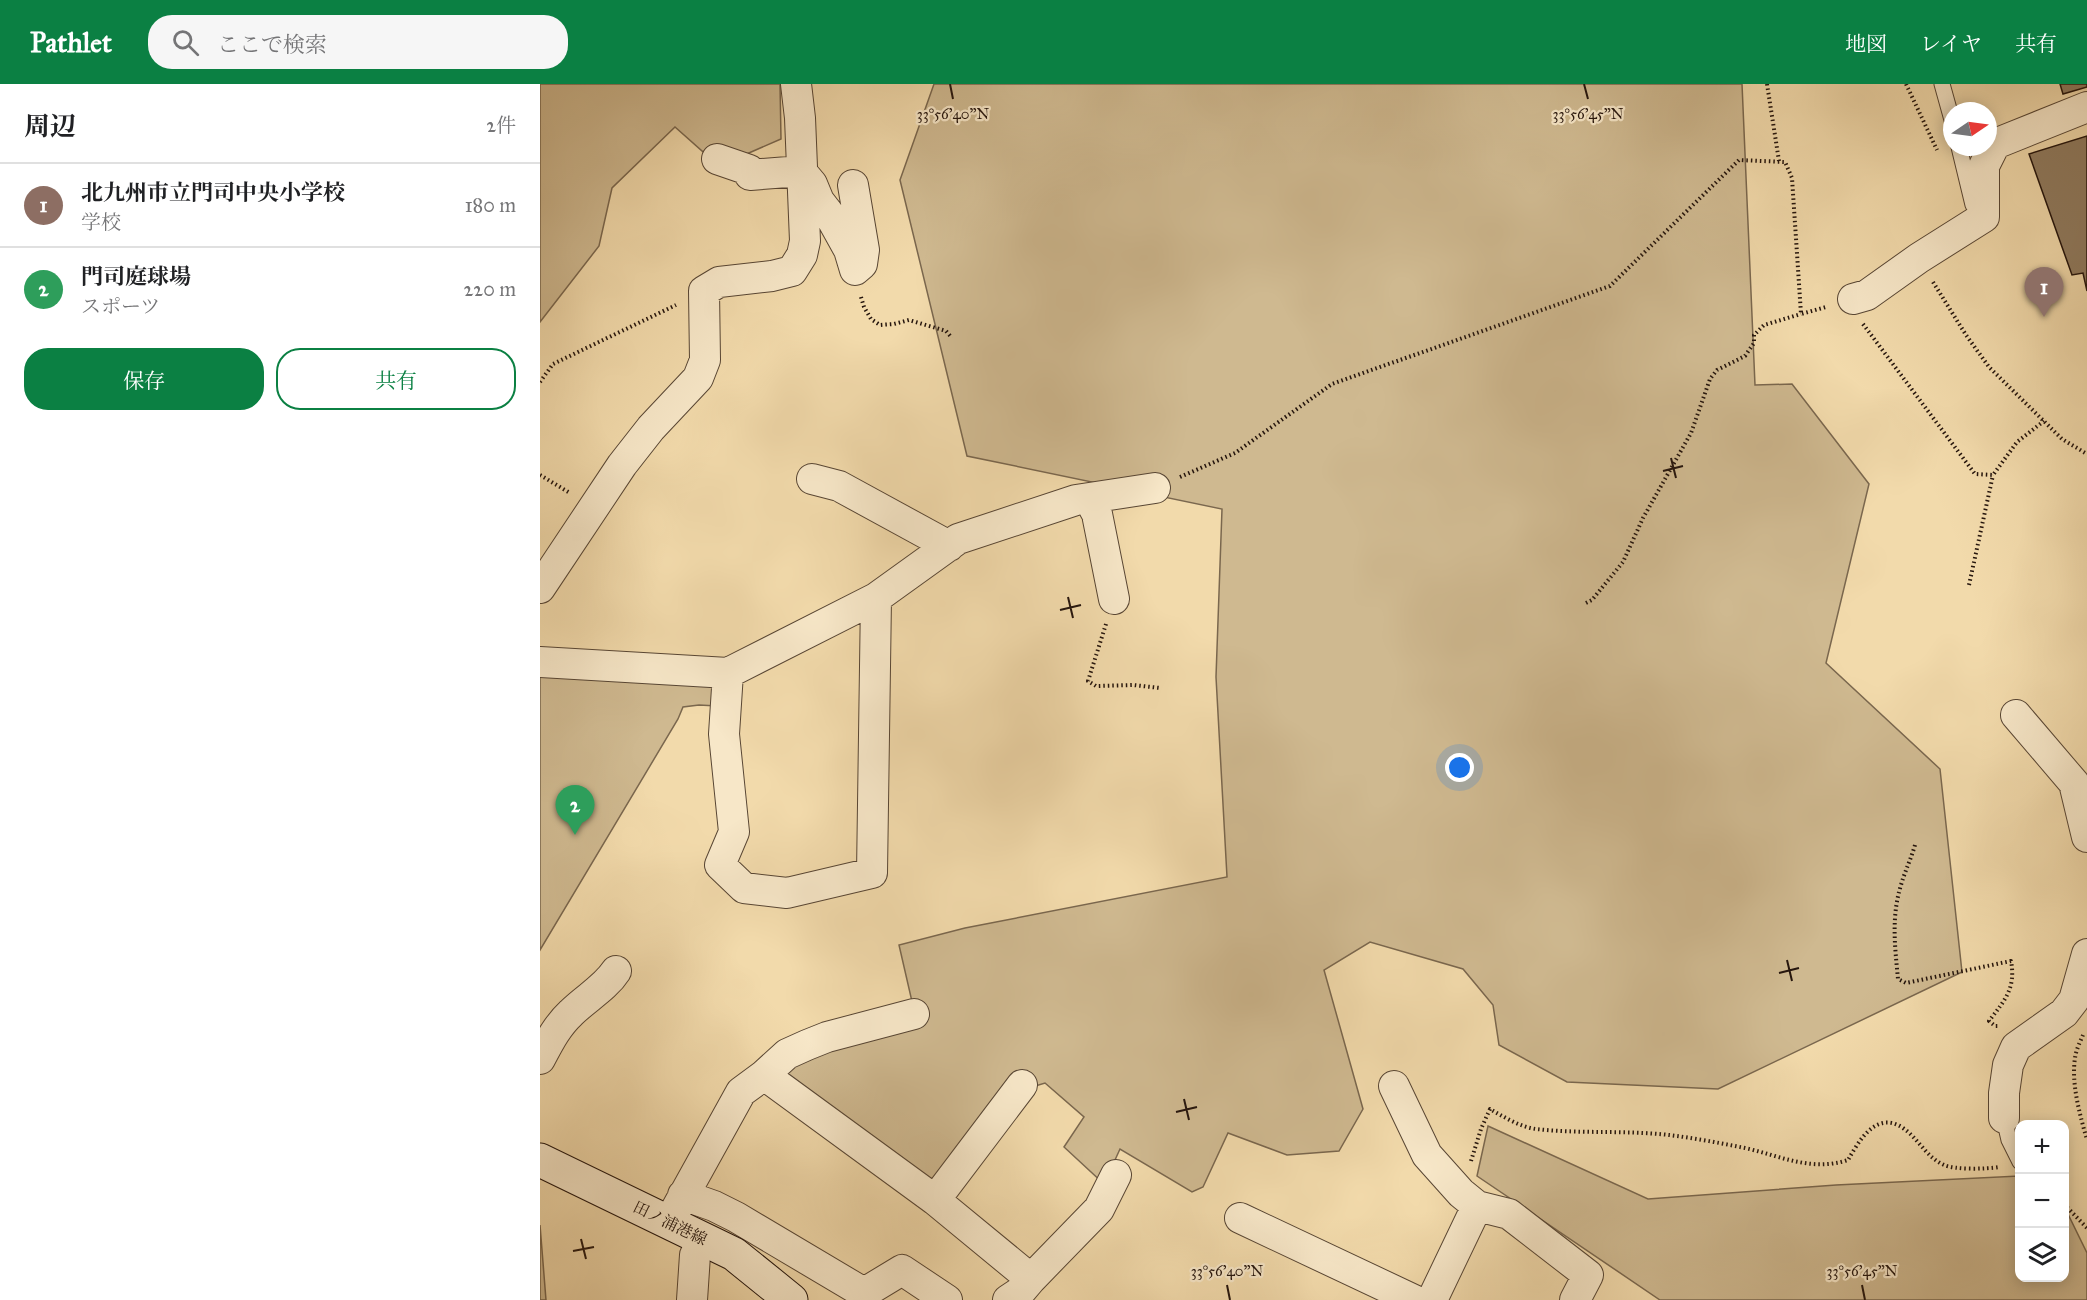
<!DOCTYPE html>
<html lang="ja">
<head>
<meta charset="utf-8">
<style>
  body { margin:0; font-family:"IM FELL Great Primer","Noto Serif JP",serif; background:#f6f6f6; color:#202124 }
  .controls { position:absolute; right:18px; bottom:18px; display:grid; overflow:hidden; border-radius:12px; box-shadow:0 3px 15px #0003 }
  .controls button { width:54px; height:54px; display:grid; place-items:center; padding:0; border:0; border-bottom:2px solid #e0e0e0; background:#fff; color:#202124; font:30px sans-serif }
  .compass { position:absolute; left:1403px; top:18px; width:54px; height:54px; border-radius:50%; background:#fff; box-shadow:0 3px 15px #0003; rotate:77deg }
  .you { position:absolute; left:920px; top:684px; width:21px; height:21px; margin:-15px; border:4px solid #fff; border-radius:50%; background:#1a73e8; box-shadow:0 0 0 9px #1a73e833 }
  .badge { display:grid; place-items:center; width:39px; height:39px; border-radius:50%; background:#0b8043; color:#fff; font-size:20px; font-weight:700 }
  .pin { position:absolute; translate:-50% -50px; filter:drop-shadow(0 2px 3px #0008) }
  .pin::after { content:''; position:absolute; top:32px; width:21px; height:18px; background:inherit; clip-path:polygon(0 0,100% 0,50% 100%) }
  .list { margin:0; padding:0; list-style:none }
  h2 { display:flex; justify-content:space-between; align-items:center; height:78px; margin:0; padding:0 24px; font-size:26px }
  h2 small { font-size:20px; font-weight:400; color:#757577 }
  .list li { display:grid; grid-template-columns:39px 1fr auto; gap:18px; align-items:center; box-sizing:border-box; height:84px; padding:0 24px; border-top:2px solid #e0e0e0 }
  .list b { display:block; font-size:22px; white-space:nowrap }
  .list p { margin:0; font-size:20px; white-space:nowrap; color:#757577 }
  .list em { font-size:20px; font-style:normal; color:#757577 }
  .actions { display:flex; gap:12px; padding:18px 24px }
  .actions a { flex:1; padding:14px 0; border:2px solid #0b8043; border-radius:24px; text-align:center; font-size:21px; color:#0b8043 }
  .actions .main { background:#0b8043; color:#fff }
  .icon { flex:none; width:33px; height:33px; fill:none; stroke:currentColor; stroke-width:2; stroke-linecap:round; stroke-linejoin:round }
  .map { position:relative; flex:none; width:1547px; height:1216px; overflow:hidden }
  header { display:flex; align-items:center; gap:36px; box-sizing:border-box; height:84px; padding:0 30px; background:#0b8043; color:#fff }
  header strong { font-size:28px }
  nav { display:flex; gap:33px; margin-inline-start:auto; font-size:21px }
  .search { width:420px; height:54px; background:#f6f6f6; display:flex; align-items:center; gap:15px; box-sizing:border-box; padding:0 21px; border-radius:24px; color:#757577; font-size:22px }
  main { display:flex }
  aside { flex:1; background:#fff }
  .map>svg:first-child { display:block }
</style>
</head>
<body>
<header>
<strong>Pathlet</strong>
<div class="search"><svg class="icon" aria-label="search" viewBox="0 0 24 24"><circle cx="10" cy="10" r="6"/><path d="M15 15l6 6"/></svg>ここで検索</div>
<nav><a>地図</a><a>レイヤ</a><a>共有</a></nav>
</header>
<main>
<aside>
<h2>周辺<small>2件</small></h2>
<ul class="list">
<li><span class="badge" style="background:#8d6e63">1</span><div><b>北九州市立門司中央小学校</b><p>学校</p></div><em>180 m</em></li>
<li><span class="badge" style="background:#2e9e5b">2</span><div><b>門司庭球場</b><p>スポーツ</p></div><em>220 m</em></li>
</ul>
<div class="actions"><a class="main">保存</a><a>共有</a></div>
</aside>
<div class="map">
<svg width="1547" height="1216" viewBox="0 0 1547 1216">
  <rect width="100%" height="100%" fill="#f2daab"/>
  <filter id="stains"><feTurbulence type="fractalNoise" baseFrequency=".00333" numOctaves="4"/><feColorMatrix values="0 0 0 0 .2 0 0 0 0 .09 0 0 0 0 .02 0 0 0 .5 -.17"/></filter>
  <radialGradient id="worn" r=".72"><stop offset=".6" stop-color="#630" stop-opacity="0"/><stop offset="1" stop-color="#630" stop-opacity=".3"/></radialGradient>
  <path fill="#cfb990" stroke="#7a674e" stroke-width="1.5" d="M0 0H240L241 55 179 82 135 43 72 104 59 162 0 238Z
    M394 0H1202L1215 301 1252 300 1329 400 1286 579 1400 685 1422 888 1178 1005 1027 998 959 961 953 921 923 885 830 858 784 886 823 1025 799 1067 747 1071 688 1049 663 1103 652 1108 580 1065 564 1100 524 1063 544 1033 505 999 492 1003 396 1097 385 1100 238 988 251 976 376 935 359 861 425 844 687 793 676 593 682 425 427 372 360 96Z
    M0 579 169 599 177 611V622L159 621 143 623 138 635 0 866Z
    M948 1042 1108 1115 1296 1101 1479 1092 1480 1194H1524L1525 1124 1547 1169V1216H1120L937 1092Z
    M0 1141 6 1216H0Z"/>
  <path fill="#907b5f" stroke="#25150d" stroke-width="1.5" d="M1520 0H1547V3L1523 10Z
    M1547 52V207L1543 189 1532 191 1489 70Z"/>
  <g fill="none" stroke-linecap="round" stroke-linejoin="round">
    <defs>
      <path id="service" d="M1402 0 1412 36
        M1419 63 1433 121
        M1464 1034 1469 1056 1480 1078"/>
      <path id="minor" d="M177 75 209 86 210 91 261 87 272 100 279 117 289 130 309 166 315 186 322 180 324 166 313 101
        M1313 215 1327 211 1379 174 1444 133V82L1455 60 1547 23
        M272 395 299 402 409 462
        M549 415 557 430 574 515
        M0 504 82 381 111 344 158 294 165 276 164 207 179 198 232 192 252 187 262 171 265 157 260 34 256 0
        M0 578 188 589 336 514 418 455 536 416 615 404
        M188 589 184 650 194 748 180 781 204 804 247 809 332 789 336 514
        M1476 631 1534 699 1547 753
        M0 975C9 958 17 942 31 929 46 914 65 904 76 887
        M224 991 395 1116 491 1195
        M854 1002 887 1071 921 1109 937 1122 969 1130 1048 1191 1035 1216
        M1464 1034V1009L1468 981 1476 963 1524 929 1534 916 1547 870
        M143 1111 174 1122 196 1133 324 1209 362 1186 407 1216
        M395 1116 482 1001
        M700 1134 874 1216
        M129 1138 201 1008 224 991 247 970 267 961 287 953 374 930
        M152 1216 155 1171 164 1155
        M468 1216 480 1208 491 1195 559 1125 576 1091
        M892 1216 937 1122"/>
      <path id="secondary" d="M0 1076 194 1170 251 1216"/>
    </defs>
    <use href="#service" stroke="#584634" stroke-width="17"/>
    <use href="#minor" stroke="#584634" stroke-width="32"/>
    <use href="#secondary" stroke="#25150d" stroke-width="35"/>
    <path stroke="#25150d" stroke-width="4" stroke-dasharray="1.5 3" stroke-linecap="butt" d="M1227 0 1239 77
      M1366 0 1397 66
      M1393 198 1426 251 1449 283 1522 355 1547 370
      M321 213 324 223 331 235 340 241 354 240 369 236 406 247 412 254
      M1323 240 1435 390 1453 391 1477 358 1504 337
      M0 298 13 280 136 221
      M0 391 30 409
      M640 393 695 369 792 300 1070 202 1199 76 1245 78 1252 94 1261 230 1286 223
      M1429 501 1453 391
      M1046 519 1052 516 1083 478 1103 434 1151 349 1170 295 1177 286 1205 272 1214 259V251L1224 241 1261 230
      M566 540 548 597 556 602 593 601 620 604
      M1375 761C1371 775 1365 787 1361 801 1351 833 1355 863 1358 895L1366 899 1471 877C1476 904 1465 916 1449 937L1455 942H1459
      M1543 951C1540 958 1536 966 1535 974 1531 1000 1540 1031 1547 1056
      M931 1077 941 1045 950 1025C964 1033 980 1043 996 1045 1040 1050 1085 1046 1129 1051 1154 1054 1180 1059 1205 1064 1241 1072 1271 1088 1308 1076 1319 1057 1336 1026 1363 1044 1378 1054 1386 1073 1404 1081 1415 1086 1447 1085 1459 1083
      M1524 1120 1547 1144"/>
    <use href="#service" stroke="#f7e7c8" stroke-width="15"/>
    <use href="#minor" stroke="#f7e7c8" stroke-width="30"/>
    <use href="#secondary" stroke="#f7e7c8" stroke-width="33"/>
  </g>
  <path fill="none" stroke="#25150d" stroke-width="2" d="M410 0 413 15M1044 0 1048 15M1131 374 1136 394M1123 387 1143 382M528 513 533 534M520 526 541 521M1247 876 1252 897M1239 889 1259 884M644 1015 649 1036M636 1028 657 1023M41 1155 46 1175M33 1167 54 1163M687 1201 690 1216M1322 1201 1325 1216"/>
  <g text-anchor="middle" dominant-baseline="central" stroke-width="4.5" stroke-linejoin="round" paint-order="stroke">
    <g font-size="16" fill="#25150d" stroke="#f7e7c8">
      <text transform="translate(130 1139) rotate(26)">田ノ浦港線</text>
    </g>
  </g>
  <g font-size="15" text-anchor="middle" fill="#25150d" stroke="#f7e7c8" stroke-width="4.5" stroke-linejoin="round" paint-order="stroke">
    <text x="413" y="35">33°56'40"N</text>
    <text x="1048" y="35">33°56'45"N</text>
    <text x="687" y="1192">33°56'40"N</text>
    <text x="1322" y="1192">33°56'45"N</text>
  </g>
  <rect width="100%" height="100%" filter="url(#stains)"/>
  <rect width="100%" height="100%" fill="url(#worn)"/>
</svg>
<div class="controls">
<button>+</button>
<button>−</button>
<button><svg class="icon" aria-label="layers" viewBox="0 0 24 24"><path d="M12 4l9 5-9 5-9-5zM3 14l9 5 9-5"/></svg></button>
</div>
<svg class="compass" viewBox="-18 -18 36 36"><path d="M0-13l5 13h-10z" fill="#e53935"/><path d="M0 13l5-13h-10z" fill="#757577"/></svg>
<div class="you"></div>
<div class="pin badge" style="left:1504px;top:233px;background:#8d6e63">1</div>
<div class="pin badge" style="left:35px;top:751px;background:#2e9e5b">2</div>
</div>
</main>
</body>
</html>
